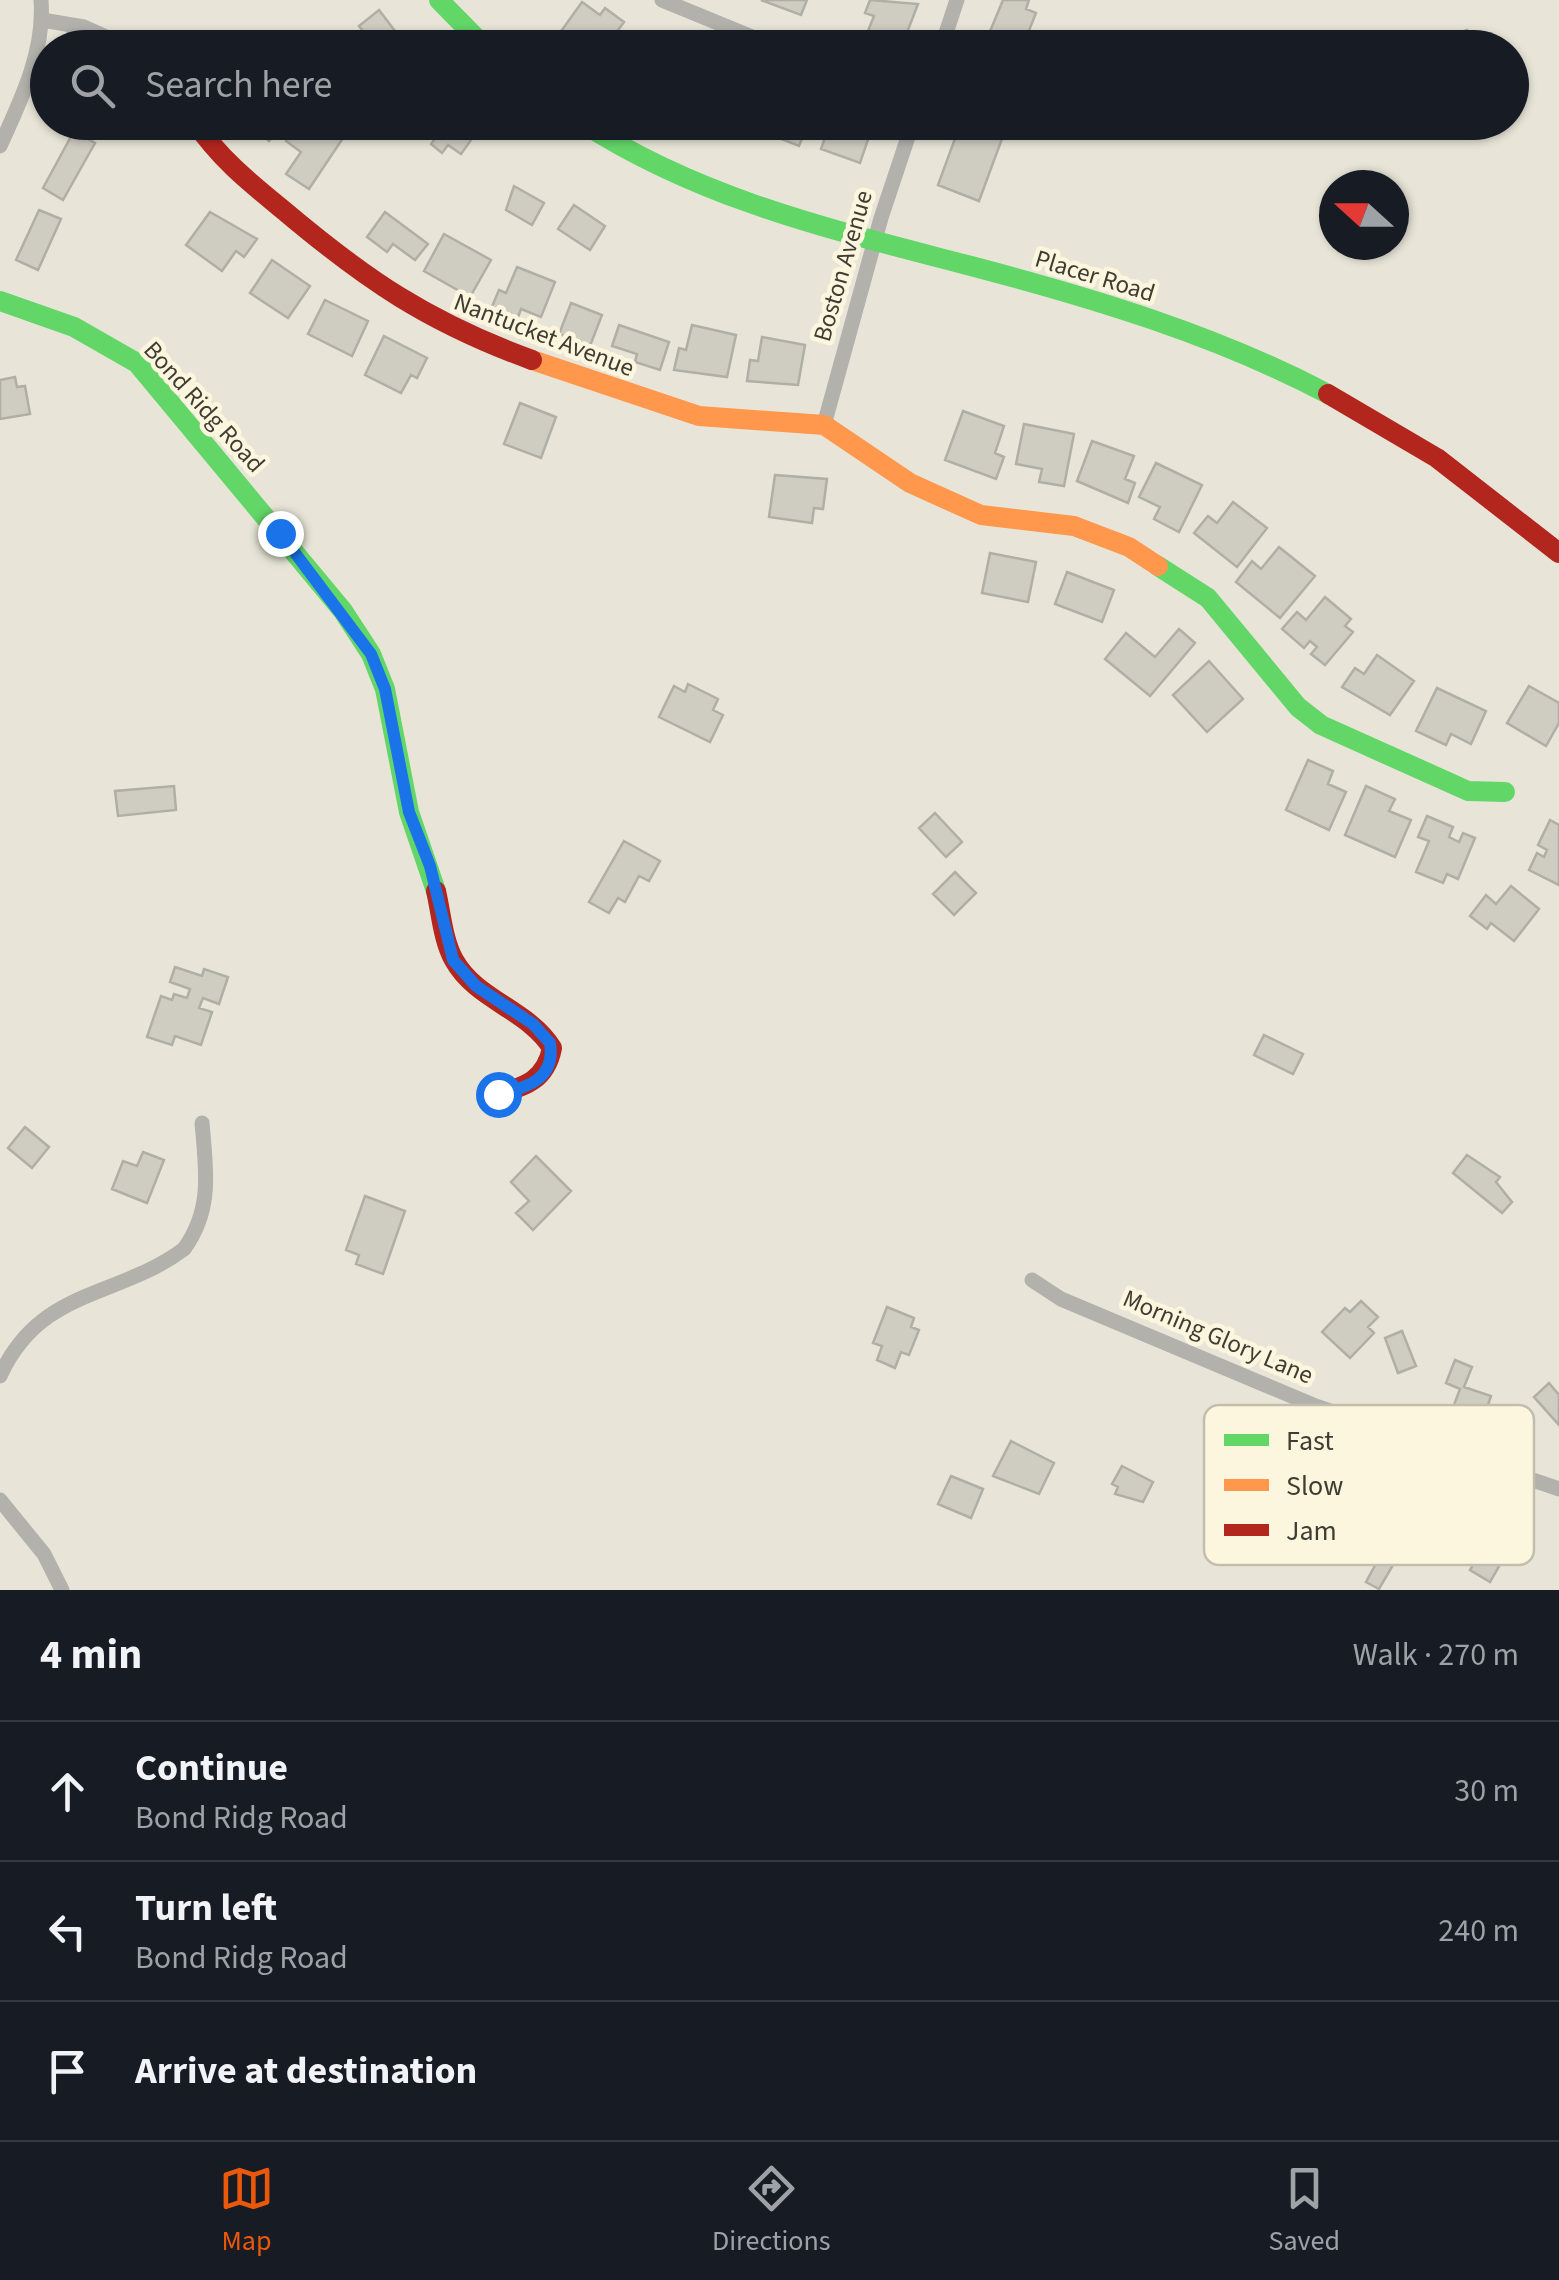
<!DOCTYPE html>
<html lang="en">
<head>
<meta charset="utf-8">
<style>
  body { margin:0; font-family:"Source Sans 3",sans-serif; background:#20242c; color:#f1f3f6 }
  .compass { position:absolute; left:1319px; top:170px; width:90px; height:90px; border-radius:50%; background:#171b24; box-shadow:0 2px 8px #0004; rotate:291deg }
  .stop { position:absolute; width:30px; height:30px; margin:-22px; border:8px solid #1a73e8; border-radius:50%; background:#fff }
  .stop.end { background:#1a73e8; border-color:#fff; box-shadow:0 2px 10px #0008 }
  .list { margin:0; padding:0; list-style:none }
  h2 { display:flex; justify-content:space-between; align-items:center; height:130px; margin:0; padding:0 40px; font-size:42px }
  h2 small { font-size:32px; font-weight:400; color:#9ea1a6 }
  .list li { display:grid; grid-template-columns:65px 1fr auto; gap:30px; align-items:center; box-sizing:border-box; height:140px; padding:0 40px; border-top:2px solid #363941 }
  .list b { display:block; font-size:38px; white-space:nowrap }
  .list p { margin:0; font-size:32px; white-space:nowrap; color:#9ea1a6 }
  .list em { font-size:32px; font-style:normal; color:#9ea1a6 }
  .icon { flex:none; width:55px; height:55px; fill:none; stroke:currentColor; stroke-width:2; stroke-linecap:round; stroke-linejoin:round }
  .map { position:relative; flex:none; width:1559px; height:1590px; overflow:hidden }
  .search { position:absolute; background:#171b24; box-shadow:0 2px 8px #0004; left:30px; right:30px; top:30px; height:110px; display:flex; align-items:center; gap:25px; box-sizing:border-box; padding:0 35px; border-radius:55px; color:#9ea1a6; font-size:38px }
  .sheet { height:550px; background:#171b24 }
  nav { display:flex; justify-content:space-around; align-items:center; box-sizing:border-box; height:140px; border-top:2px solid #363941; background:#171b24; font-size:28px; color:#9ea1a6 }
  nav a { display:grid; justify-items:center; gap:5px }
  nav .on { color:#ea580c }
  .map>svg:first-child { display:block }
</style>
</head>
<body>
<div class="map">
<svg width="1559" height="1590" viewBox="0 0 1559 1590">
  <rect width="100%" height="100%" fill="#e8e5d8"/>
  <path fill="#cfccc1" stroke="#b1afa5" stroke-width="2.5" d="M761 0H807L801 15Z
    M870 0 918 4 901 48 862 46 874 16 865 13Z
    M1003 0H1029L1026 9 1036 13 1022 48H1003L986 41Z
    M582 2 600 15 605 8 624 22 605 48H586L562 30Z
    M379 10 408 48H366L372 43 359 26Z
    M1467 30 1473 48H1447L1443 38Z
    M644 34 669 43 667 48H639Z
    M115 122H141L133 134Z
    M237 122H286L269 141 252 126 247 131Z
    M298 122H320L343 138 309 189 286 174 301 152 286 141Z
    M424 122H448L471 140 461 154 448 145 442 153 431 144 437 136Z
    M758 122H809L799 146 756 129Z
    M822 122 873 125 860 163 821 149 828 129 821 126Z
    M961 122 1003 136 979 201 938 185Z
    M74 131 95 143 63 200 43 188Z
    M514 186 544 203 532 225 506 210Z
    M574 205 605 226 590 250 558 229Z
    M39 210 61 219 38 270 16 260Z
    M210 212 257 239 244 257 236 251 222 271 186 245Z
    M385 212 428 244 415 260 393 244 387 252 367 237Z
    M444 234 491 260 470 297 424 271Z
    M272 260 310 286 288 318 250 293Z
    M517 267 555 282 541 317 521 309 517 320 491 309 499 290 506 293Z
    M325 300 368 321 352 356 308 334Z
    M571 303 602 315 590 346 559 334Z
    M619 325 669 342 660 370 635 362 637 354 612 346Z
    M692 325 736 335 727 377 674 370 679 348 686 350Z
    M384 336 427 358 417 378 411 375 401 393 365 375Z
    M762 337 805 345 798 385 747 381 750 360 758 361Z
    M15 377 17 387 25 386 30 414 0 419V380Z
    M520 403 556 417 541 458 504 444Z
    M963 411 1004 426 995 453 1004 457 996 479 945 460Z
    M1024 424 1074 434 1064 486 1039 482 1042 469 1016 464Z
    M1092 441 1134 456 1125 479 1135 483 1128 503 1077 481Z
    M1156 463 1202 485 1179 532 1154 519 1160 507 1139 497Z
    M775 475 827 479 823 509 814 508 812 523 769 517Z
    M1233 502 1267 528 1237 567 1194 533 1208 516 1217 523Z
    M1279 547 1315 576 1280 618 1236 582 1252 561 1261 569Z
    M990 553 1036 562 1028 602 982 593Z
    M1067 572 1114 590 1102 622 1055 604Z
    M1325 597 1351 619 1345 626 1353 632 1325 665 1311 654 1317 647 1310 641 1304 648 1282 629 1297 612 1306 620Z
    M1179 629 1195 643 1150 696 1105 659 1126 633 1155 657Z
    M1377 655 1414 681 1390 715 1342 687 1355 668 1364 674Z
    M1209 661 1243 699 1207 732 1173 695Z
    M688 684 718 699 713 710 723 715 710 742 659 717 674 686 685 692Z
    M1529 686 1559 703V723L1546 746 1507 723Z
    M1437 688 1486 711 1471 744 1451 734 1446 745 1416 731Z
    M1308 760 1333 771 1328 784 1346 792 1329 830 1286 810Z
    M174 786 176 810 118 816 115 791Z
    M1366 786 1395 799 1389 811 1411 820 1395 857 1345 835Z
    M935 813 962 842 946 857 919 828Z
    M1427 816 1453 827 1449 837 1459 842 1463 833 1475 838 1458 879 1447 874 1443 883 1416 872 1429 841 1418 837Z
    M1550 820 1559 825V885L1529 870 1537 853 1544 857 1547 850 1538 845Z
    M624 841 660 861 649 881 639 876 625 902 618 898 609 913 589 902Z
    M955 872 976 893 954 915 933 894Z
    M1511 886 1539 909 1514 941 1491 923 1487 929 1470 916 1486 895 1496 904Z
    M175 967 202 976 204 969 228 977 219 1004 203 998 199 1008 212 1012 201 1045 175 1036 172 1045 147 1037 161 996 172 1000 174 994 187 998 190 989 170 982Z
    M1264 1035 1303 1054 1293 1074 1254 1055Z
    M25 1127 49 1147 32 1168 8 1148Z
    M143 1152 164 1160 147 1203 112 1189 123 1161 137 1166Z
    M1467 1155 1500 1177 1496 1182 1512 1202 1502 1213 1453 1173Z
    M536 1156 571 1191 533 1230 516 1213 529 1201 511 1182Z
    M365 1196 405 1211 383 1274 356 1264 359 1255 346 1250Z
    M1361 1301 1378 1317 1368 1327 1374 1333 1350 1358 1322 1332 1345 1308 1350 1312Z
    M887 1307 914 1318 911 1327 919 1330 909 1355 901 1352 895 1368 877 1360 882 1346 873 1343Z
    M1402 1331 1416 1366 1398 1373 1385 1338Z
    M1455 1360 1472 1367 1464 1387 1491 1396 1488 1405 1504 1411 1497 1430 1451 1413 1460 1389 1446 1383Z
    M1549 1383 1559 1395V1425L1534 1397Z
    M1011 1441 1054 1463 1039 1494 993 1476Z
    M1122 1466 1153 1482 1143 1502 1115 1494 1118 1487 1112 1484Z
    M951 1476 983 1489 971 1518 938 1504Z
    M1496 1525 1516 1537 1490 1582 1470 1570Z
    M1389 1540 1403 1548 1379 1589 1366 1582Z"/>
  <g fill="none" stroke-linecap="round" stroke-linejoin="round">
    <path stroke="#b2b1ac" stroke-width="15" d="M662 0 779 48
      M42 20 84 27 131 48
      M941 48 957 0
      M0 146C21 100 45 51 41 0
      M824 425 881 218 913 122
      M1032 1280 1061 1299 1313 1405 1559 1489
      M0 1376C41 1287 117 1299 184 1249 213 1209 206 1170 202 1123
      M0 1500 44 1554 62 1590"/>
    <path stroke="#63d668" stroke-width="20" d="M439 0 486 48
      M581 122C702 200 833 230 971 266 1093 298 1216 335 1328 394
      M0 301 74 327 137 363 343 611 371 654 385 689 409 812 436 891
      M1158 566 1208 598 1298 707 1321 725 1468 791 1505 792"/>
    <path stroke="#ff974d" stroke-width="20" d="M532 360 699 416 824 425 910 483 981 515 1074 526 1129 547 1158 566"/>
    <path stroke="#b3261e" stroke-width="20" d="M195 122C219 158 249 182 282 209 366 280 428 322 532 360
      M1328 394 1437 458 1559 553
      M436 891C441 912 443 941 454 960 476 1000 529 1010 552 1048 546 1079 526 1087 497 1094"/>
  </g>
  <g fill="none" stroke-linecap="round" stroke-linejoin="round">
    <path stroke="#1a73e8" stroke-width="12" d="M280 533 371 654 385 689 409 812 430 866 453 960 476 986 533 1024 550 1043C556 1079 527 1088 498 1094"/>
  </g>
  <g text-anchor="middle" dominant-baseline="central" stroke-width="9" stroke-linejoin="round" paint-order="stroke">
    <g font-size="25" fill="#3e3c33" stroke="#fcf6de">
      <text transform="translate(843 266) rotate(-74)">Boston Avenue</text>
      <text transform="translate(1095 276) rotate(17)">Placer Road</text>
      <text transform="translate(544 335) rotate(21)">Nantucket Avenue</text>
      <text transform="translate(204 407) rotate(48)">Bond Ridg Road</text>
      <text transform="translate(1218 1337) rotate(23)">Morning Glory Lane</text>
    </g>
  </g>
  <rect x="1204" y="1405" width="330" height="160" rx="15" fill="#fcf6de" stroke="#c3beab" stroke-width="2.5"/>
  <rect x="1224" y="1434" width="45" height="12" fill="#63d668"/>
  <rect x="1224" y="1479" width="45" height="12" fill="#ff974d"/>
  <rect x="1224" y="1524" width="45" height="12" fill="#b3261e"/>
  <g font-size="28" fill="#3e3c33">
    <text x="1286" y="1450">Fast</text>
    <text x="1286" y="1495">Slow</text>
    <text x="1286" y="1540">Jam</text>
  </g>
</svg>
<svg class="compass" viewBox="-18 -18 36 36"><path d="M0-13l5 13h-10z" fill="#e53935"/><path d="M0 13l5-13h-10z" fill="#9ea1a6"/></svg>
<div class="stop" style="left:498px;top:1094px"></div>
<div class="stop end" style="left:280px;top:533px"></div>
<div class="search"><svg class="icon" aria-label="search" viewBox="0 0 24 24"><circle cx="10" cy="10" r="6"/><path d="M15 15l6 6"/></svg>Search here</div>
</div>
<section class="sheet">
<h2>4 min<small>Walk · 270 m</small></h2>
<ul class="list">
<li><svg class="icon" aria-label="ahead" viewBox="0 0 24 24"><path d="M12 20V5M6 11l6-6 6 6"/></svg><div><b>Continue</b><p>Bond Ridg Road</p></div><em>30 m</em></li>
<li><svg class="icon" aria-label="left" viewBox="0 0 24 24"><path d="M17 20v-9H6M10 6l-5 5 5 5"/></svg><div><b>Turn left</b><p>Bond Ridg Road</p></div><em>240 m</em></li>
<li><svg class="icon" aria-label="arrive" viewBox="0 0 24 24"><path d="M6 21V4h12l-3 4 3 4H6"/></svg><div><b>Arrive at destination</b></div></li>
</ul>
</section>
<nav>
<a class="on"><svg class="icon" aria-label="map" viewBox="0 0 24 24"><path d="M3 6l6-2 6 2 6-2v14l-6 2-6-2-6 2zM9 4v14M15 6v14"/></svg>Map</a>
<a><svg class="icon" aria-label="directions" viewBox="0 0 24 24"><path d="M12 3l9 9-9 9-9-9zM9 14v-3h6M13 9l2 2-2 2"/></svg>Directions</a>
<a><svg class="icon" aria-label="saved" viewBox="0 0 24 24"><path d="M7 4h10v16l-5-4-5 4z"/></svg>Saved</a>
</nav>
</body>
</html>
